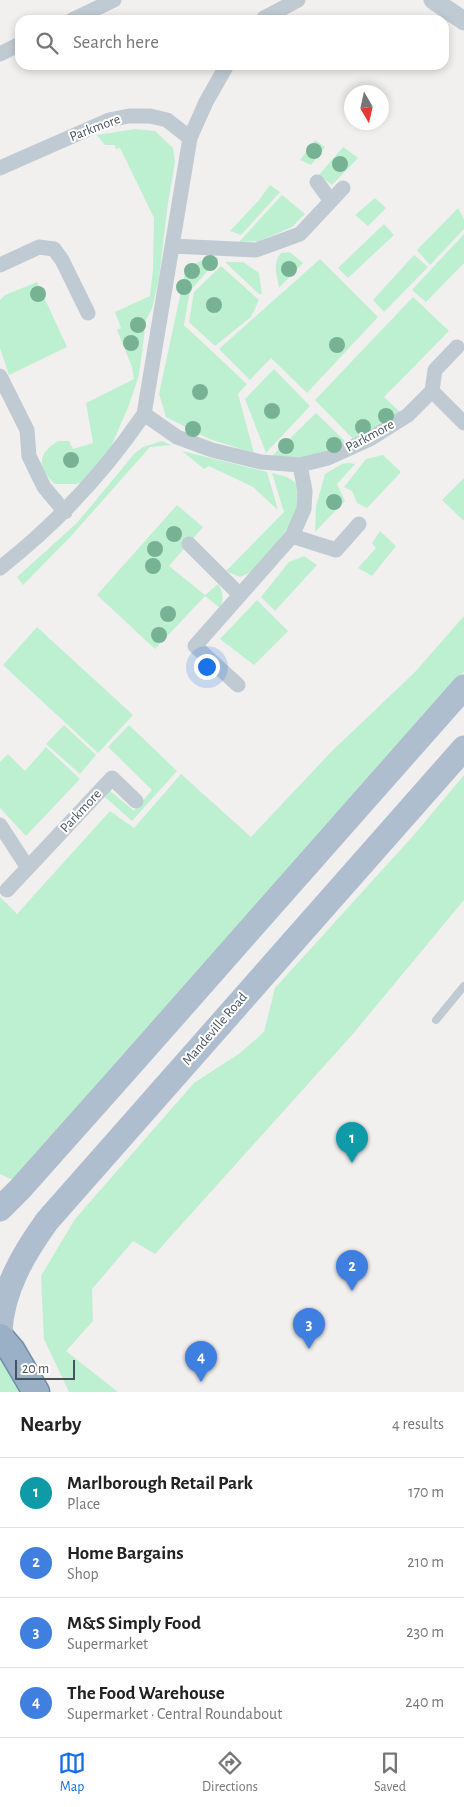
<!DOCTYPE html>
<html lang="en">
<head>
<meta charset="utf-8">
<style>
  body { margin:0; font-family:"Alegreya Sans",sans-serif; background:#f2f2f2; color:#222 }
  .compass { position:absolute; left:344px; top:85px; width:45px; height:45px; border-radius:50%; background:#fff; box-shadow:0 2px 8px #0003; rotate:171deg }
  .scale { position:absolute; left:15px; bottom:12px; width:60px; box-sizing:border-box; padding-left:5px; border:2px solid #47525d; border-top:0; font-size:14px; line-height:18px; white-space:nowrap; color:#47525d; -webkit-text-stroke:4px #fff; paint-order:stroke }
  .you { position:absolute; left:206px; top:666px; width:18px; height:18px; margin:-12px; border:4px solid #fff; border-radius:50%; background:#1a73e8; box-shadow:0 0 0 8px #1a73e833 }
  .badge { display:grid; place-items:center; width:32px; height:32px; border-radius:50%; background:#156ee6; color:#fff; font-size:16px; font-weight:700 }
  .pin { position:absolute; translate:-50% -41px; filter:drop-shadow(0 1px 2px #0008) }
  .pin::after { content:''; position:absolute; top:26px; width:18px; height:15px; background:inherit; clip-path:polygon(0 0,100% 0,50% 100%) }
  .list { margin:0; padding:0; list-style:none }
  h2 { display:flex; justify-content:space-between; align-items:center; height:65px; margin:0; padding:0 20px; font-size:21px }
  h2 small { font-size:16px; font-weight:400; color:#767676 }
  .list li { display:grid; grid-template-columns:32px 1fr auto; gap:15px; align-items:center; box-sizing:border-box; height:70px; padding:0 20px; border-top:1px solid #e0e0e0 }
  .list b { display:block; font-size:19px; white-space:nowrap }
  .list p { margin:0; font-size:16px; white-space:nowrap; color:#767676 }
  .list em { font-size:16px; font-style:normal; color:#767676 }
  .icon { flex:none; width:28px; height:28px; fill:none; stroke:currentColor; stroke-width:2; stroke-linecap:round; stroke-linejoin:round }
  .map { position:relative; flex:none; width:464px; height:1392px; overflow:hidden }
  .search { position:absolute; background:#fff; box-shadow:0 2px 8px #0003; left:15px; right:15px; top:15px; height:55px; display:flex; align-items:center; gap:12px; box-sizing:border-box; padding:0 18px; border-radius:15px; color:#767676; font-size:19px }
  .sheet { height:345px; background:#fff }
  nav { display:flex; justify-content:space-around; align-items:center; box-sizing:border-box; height:70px; border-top:1px solid #e0e0e0; background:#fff; font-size:14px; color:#767676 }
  nav a { display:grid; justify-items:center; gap:2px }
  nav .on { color:#156ee6 }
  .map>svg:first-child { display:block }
</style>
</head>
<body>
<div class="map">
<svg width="464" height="1392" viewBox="0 0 464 1392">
  <rect width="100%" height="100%" fill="#f2efef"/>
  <path fill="#bdf0d1" d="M135 129 155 131 173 148 175 162 168 203 159 278 152 309 146 320 139 375 129 405 105 461 88 480 76 484H55C37 468 37 454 58 441H69L73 449 93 443 86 403 134 379 132 367 117 330 121 328 115 312 150 296 153 269 154 218 120 148 116 149 115 145H105L97 135Z
    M315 140 325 147 311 165 300 160Z
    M343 147 358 158 332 185 319 175Z
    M270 185 280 192 241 235 230 231 259 200Z
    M282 195 305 214 292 227 259 241 239 242Z
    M375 198 386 208 368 226 355 215Z
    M458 208 464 219V229L430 265 417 250Z
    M384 224 394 235 348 278 338 268Z
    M464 234V263L426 302 412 290Z
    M290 252 303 263 279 288C277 275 272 264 281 253Z
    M414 255 428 267 384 312 373 300Z
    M219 258 190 291 184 325 247 384 238 394 254 453 209 439 166 417 159 394 186 268 205 259Z
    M320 259 378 317 307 393 271 358 250 380 219 349Z
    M225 262H243L259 273 262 294H259Z
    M221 266 259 300 251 317 215 346 189 322 194 292Z
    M37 282 67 347 9 375 0 348V300L5 295Z
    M413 297 449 331 384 397 400 412 355 441 315 400Z
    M274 369 310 406 266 453 245 399Z
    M316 413 347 443 307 457 294 458 272 456Z
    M162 441 171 445 150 447 73 534 23 585 17 577 77 523 135 453 143 447Z
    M182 451 267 472 278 510 253 487 209 466 204 469Z
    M383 455 401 472 367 508 357 503 352 491 344 487 366 459Z
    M349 463 355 464 337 484 345 501 315 532 316 506 325 474 342 464Z
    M272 473 287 477 295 482 299 489 298 509 281 539 251 572 240 577 226 571 284 512Z
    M464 478V521L442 500Z
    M177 505 203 527 169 566 205 595 218 584C223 591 224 599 220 608L205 596 155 649 97 595Z
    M380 531 396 546 372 576 358 568 376 548 372 543Z
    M304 556 317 565 275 611 261 597 289 562Z
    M257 600 288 631 254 665 220 639Z
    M464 616V672L335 820 15 1181 0 1174V897L17 914 110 811 134 828 181 774 251 837 332 751 415 672Z
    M37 627 133 715 98 753 3 665Z
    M64 725 96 755 80 774 46 744Z
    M129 725 177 771 132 821 97 790 102 784 134 811 152 790 108 747Z
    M46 747 80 779 26 836 0 808V762L8 754 25 771Z
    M464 775V900L352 1035 155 1254 133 1241 92 1289 93 1321 66 1351 118 1392H69L44 1339 41 1276 75 1219 194 1083 240 1053 264 1032 275 988 413 836Z
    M0 1359 17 1378 21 1392H0Z"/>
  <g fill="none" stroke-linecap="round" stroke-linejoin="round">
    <defs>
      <path id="trunk" d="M0 1337 12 1351 36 1392"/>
    </defs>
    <use href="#trunk" stroke="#718cab" stroke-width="29"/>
    <path stroke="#c0cad2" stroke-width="8" d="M436 1020 464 986"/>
    <path stroke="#c0cad2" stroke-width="15" d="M264 18 298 0
      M72 20 114 0
      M0 54 20 44
      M0 168 109 120 129 116H150L167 120 190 138
      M317 182 331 201
      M172 246 256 250 300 234 343 188
      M0 265 39 247 54 249 62 260 88 313
      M0 376 27 430 29 456 44 487 65 512
      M432 391 464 423
      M144 414 177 437 212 450 261 462 300 465 328 458 370 439 408 415 432 391 435 370 457 347
      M292 536 336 550 359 524
      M189 544 240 595
      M0 568C56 524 104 473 144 414L190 138 206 102 227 65
      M238 685 195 646 292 536 304 509 305 491 300 465
      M0 825 28 868
      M7 890 112 778 136 801"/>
    <path stroke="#c0cad2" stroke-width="19" d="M433 0 464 21"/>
    <path stroke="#aebecf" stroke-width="25" d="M0 1209 20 1189 126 1070 464 687
      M0 1331C2 1290 24 1253 47 1221L464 748"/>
    <use href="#trunk" stroke="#9ab0c7" stroke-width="26"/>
  </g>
  <g fill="#78b295">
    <circle cx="314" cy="151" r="8"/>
    <circle cx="340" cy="164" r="8"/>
    <circle cx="210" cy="263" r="8"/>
    <circle cx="289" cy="269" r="8"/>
    <circle cx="192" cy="271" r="8"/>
    <circle cx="184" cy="287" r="8"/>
    <circle cx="38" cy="294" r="8"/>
    <circle cx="214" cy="305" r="8"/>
    <circle cx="138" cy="325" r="8"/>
    <circle cx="131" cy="343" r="8"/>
    <circle cx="337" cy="345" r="8"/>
    <circle cx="200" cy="392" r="8"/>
    <circle cx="272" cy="411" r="8"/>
    <circle cx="386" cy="416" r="8"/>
    <circle cx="363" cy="427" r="8"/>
    <circle cx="193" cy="429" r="8"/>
    <circle cx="334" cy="445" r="8"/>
    <circle cx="286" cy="446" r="8"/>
    <circle cx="71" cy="460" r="8"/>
    <circle cx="334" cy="502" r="8"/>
    <circle cx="174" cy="534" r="8"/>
    <circle cx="155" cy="549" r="8"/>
    <circle cx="153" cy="566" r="8"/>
    <circle cx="168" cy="614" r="8"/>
    <circle cx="159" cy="635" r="8"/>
  </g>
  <g text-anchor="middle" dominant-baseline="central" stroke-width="4" stroke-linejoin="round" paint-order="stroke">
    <g font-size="14" fill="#47525d" stroke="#fff">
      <text transform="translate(95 128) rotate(-21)">Parkmore</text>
      <text transform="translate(370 436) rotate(-28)">Parkmore</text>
      <text transform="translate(81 811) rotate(-47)">Parkmore</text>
      <text transform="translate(215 1029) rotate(-49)">Mandeville Road</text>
    </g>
  </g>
</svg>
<svg class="compass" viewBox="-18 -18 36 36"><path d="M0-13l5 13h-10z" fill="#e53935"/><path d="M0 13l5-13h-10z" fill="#767676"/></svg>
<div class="scale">20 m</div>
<div class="you"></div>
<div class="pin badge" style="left:352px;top:1163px;background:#0f9aa8">1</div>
<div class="pin badge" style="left:352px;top:1291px;background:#3f7fe0">2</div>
<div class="pin badge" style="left:309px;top:1349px;background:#3f7fe0">3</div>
<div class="pin badge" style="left:201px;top:1382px;background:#3f7fe0">4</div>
<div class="search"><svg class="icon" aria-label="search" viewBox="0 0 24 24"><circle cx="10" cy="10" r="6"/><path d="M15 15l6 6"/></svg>Search here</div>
</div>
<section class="sheet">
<h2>Nearby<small>4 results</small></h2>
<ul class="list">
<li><span class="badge" style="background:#0f9aa8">1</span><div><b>Marlborough Retail Park</b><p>Place</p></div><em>170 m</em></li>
<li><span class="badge" style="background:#3f7fe0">2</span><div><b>Home Bargains</b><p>Shop</p></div><em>210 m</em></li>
<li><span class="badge" style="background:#3f7fe0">3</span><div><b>M&amp;S Simply Food</b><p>Supermarket</p></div><em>230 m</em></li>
<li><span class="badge" style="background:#3f7fe0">4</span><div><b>The Food Warehouse</b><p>Supermarket · Central Roundabout</p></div><em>240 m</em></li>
</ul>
</section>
<nav>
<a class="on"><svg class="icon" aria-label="map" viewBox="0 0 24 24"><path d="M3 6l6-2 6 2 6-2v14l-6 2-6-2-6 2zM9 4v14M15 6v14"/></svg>Map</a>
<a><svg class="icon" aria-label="directions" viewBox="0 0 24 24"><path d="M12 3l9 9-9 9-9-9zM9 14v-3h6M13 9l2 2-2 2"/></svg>Directions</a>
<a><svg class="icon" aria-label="saved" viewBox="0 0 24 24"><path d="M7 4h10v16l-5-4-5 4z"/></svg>Saved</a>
</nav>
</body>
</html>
